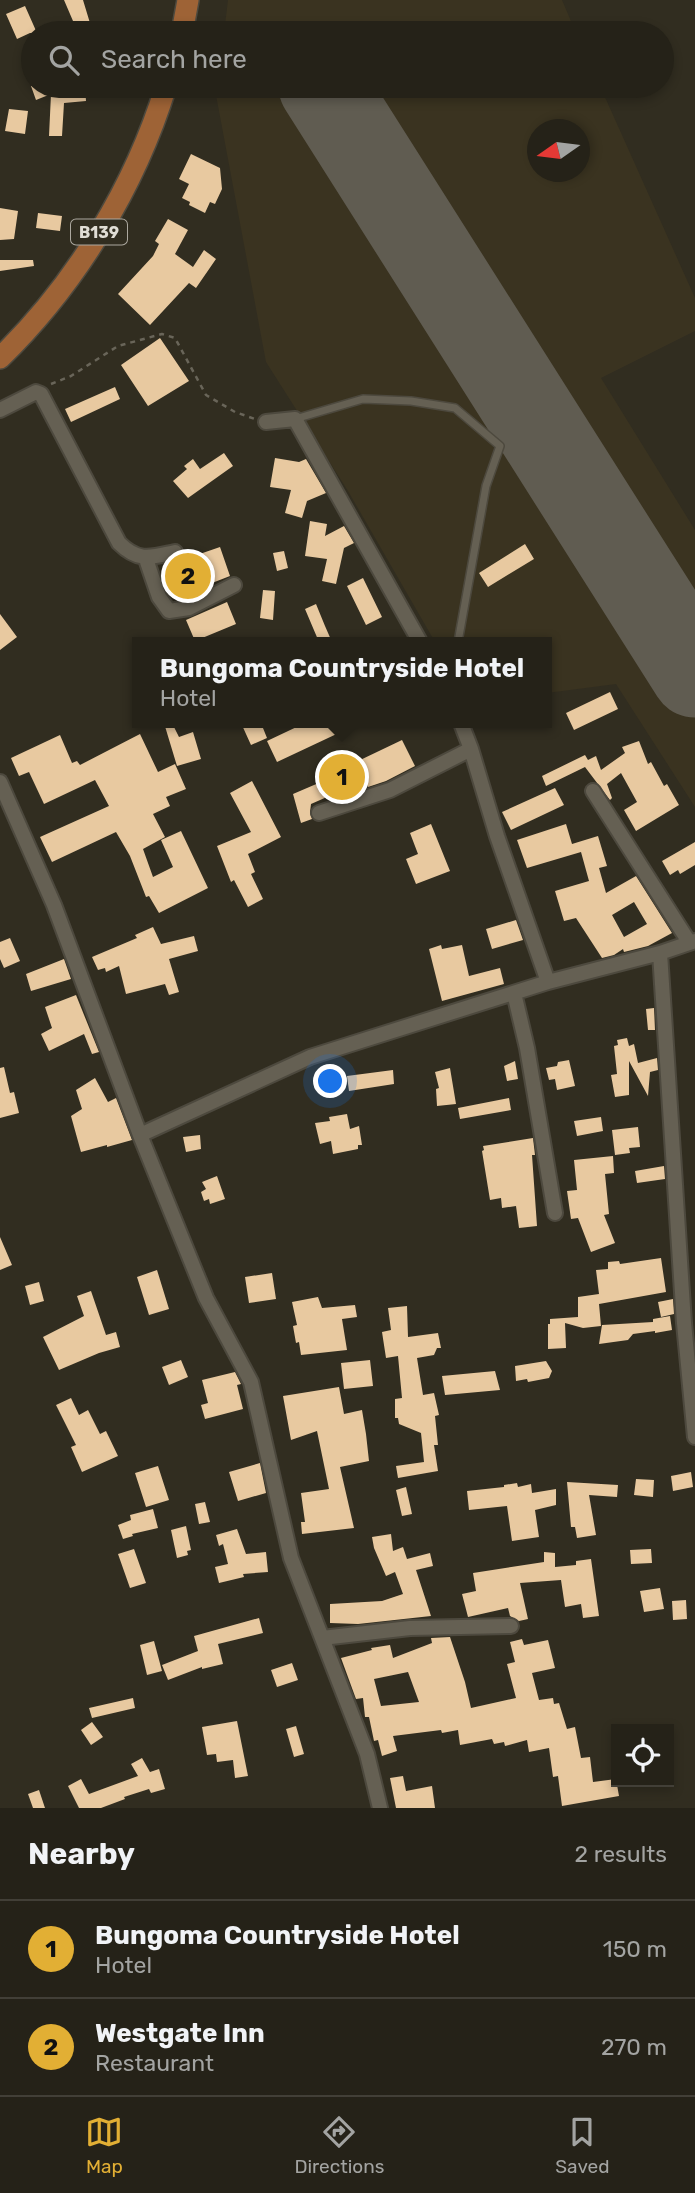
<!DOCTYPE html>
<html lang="en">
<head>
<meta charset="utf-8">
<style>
  body { margin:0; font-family:Rubik,sans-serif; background:#2d2a21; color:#f1f3f6 }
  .controls { position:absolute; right:21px; bottom:21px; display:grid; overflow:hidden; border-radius:0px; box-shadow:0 4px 10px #0003 }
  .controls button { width:63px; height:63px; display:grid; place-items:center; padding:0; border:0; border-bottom:2px solid #423f37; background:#252218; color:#f1f3f6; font:35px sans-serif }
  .compass { position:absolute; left:527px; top:119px; width:63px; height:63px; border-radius:50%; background:#252218; box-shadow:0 4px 10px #0003; rotate:256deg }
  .you { position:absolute; left:331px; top:1082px; width:24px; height:24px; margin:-18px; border:5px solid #fff; border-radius:50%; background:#1a73e8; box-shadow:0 0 0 10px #1a73e833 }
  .badge { display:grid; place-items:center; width:46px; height:46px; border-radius:50%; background:#e2af34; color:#111; font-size:23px; font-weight:700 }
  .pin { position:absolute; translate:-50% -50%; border:4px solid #fff; box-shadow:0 2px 7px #0006 }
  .popup { position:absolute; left:132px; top:637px; width:420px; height:91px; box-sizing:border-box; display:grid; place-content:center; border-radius:0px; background:#252218; filter:drop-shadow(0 2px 5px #0005); font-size:23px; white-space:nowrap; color:#a3a4a2 }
  .popup b { font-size:26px; color:#f1f3f6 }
  .popup::after { content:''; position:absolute; left:50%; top:100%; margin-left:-14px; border:14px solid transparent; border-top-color:#252218 }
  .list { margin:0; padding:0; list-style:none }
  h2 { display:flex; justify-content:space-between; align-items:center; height:91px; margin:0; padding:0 28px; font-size:30px }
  h2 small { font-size:23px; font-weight:400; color:#a3a4a2 }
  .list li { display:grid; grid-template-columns:46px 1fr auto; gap:21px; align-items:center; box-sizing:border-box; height:98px; padding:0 28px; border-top:2px solid #423f37 }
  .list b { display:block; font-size:26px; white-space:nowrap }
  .list p { margin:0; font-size:23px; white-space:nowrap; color:#a3a4a2 }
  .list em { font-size:23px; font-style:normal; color:#a3a4a2 }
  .icon { flex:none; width:38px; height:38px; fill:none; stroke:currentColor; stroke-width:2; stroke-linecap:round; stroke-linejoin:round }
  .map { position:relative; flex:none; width:695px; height:1808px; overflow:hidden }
  .search { position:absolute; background:#252218; box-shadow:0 4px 10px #0003; left:21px; right:21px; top:21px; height:77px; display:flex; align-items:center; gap:18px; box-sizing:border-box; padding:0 24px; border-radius:38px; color:#a3a4a2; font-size:26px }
  .sheet { height:287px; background:#252218 }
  nav { display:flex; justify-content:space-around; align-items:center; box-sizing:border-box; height:98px; border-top:2px solid #423f37; background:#252218; font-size:19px; color:#a3a4a2 }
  nav a { display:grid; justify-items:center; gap:4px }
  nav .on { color:#e2af34 }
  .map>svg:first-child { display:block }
</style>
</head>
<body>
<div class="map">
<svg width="695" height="1808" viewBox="0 0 695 1808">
  <rect width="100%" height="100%" fill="#312d20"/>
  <path fill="#3a3320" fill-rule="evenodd" d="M228 0H562L576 33H224Z
    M217 86H600L695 298V331L601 378 695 530V807L616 684 547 693V642H435L348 491 266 362 216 95ZM538 130H580V172H538Z"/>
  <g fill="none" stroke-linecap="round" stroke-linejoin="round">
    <path stroke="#605c51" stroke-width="89" d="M323 86 695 673"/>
  </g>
  <path fill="#e8c9a0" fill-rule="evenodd" d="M64 0H83L93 33H70L66 23 73 21Z
    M25 6 37 33H30L17 39 6 14Z
    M31 86H85L86 101 64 103 62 136H49L51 94 36 100Z
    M9 109 28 111 25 134 5 131Z
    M191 154 220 168 222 189 215 204 210 202 205 213 189 205 190 202 182 198 189 184 179 179Z
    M0 208 18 211 14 239 0 240Z
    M38 213 62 216 60 231 36 228Z
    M168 219 188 230 175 254 193 267 204 250 216 259 196 288 189 283 150 325 118 294 153 256 159 244 155 241Z
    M0 260H33L34 266 0 271Z
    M160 338 189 381 148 406 121 365Z
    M115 387 120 399 71 422 65 409Z
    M224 453 233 466 188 498 173 481 187 469 184 466 193 459 200 469Z
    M275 458 299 462 306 459 326 493 307 501 302 518 285 513 291 490 270 487Z
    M310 521 327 524 325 536 344 526 354 543 344 548 336 584 322 581 327 559 305 556Z
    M525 544 534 559 488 587 479 573Z
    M220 547 230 576 176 597 165 566Z
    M284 551 288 568 277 571 273 553Z
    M363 578 382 617 366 625 347 586Z
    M263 590 275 591 273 620 260 618Z
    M227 602 236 624 195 641 186 620Z
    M316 604 325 626 332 642H319L305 609Z
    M0 614 17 637 0 650Z
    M610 692 618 709 574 730 566 713Z
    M164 723H172L179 737 193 732 201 759 177 766Z
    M241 723H261L267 738 251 745Z
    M305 723H360L277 762 267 741Z
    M140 734 158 772 175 764 186 789 166 797 170 806 153 814 165 837 143 849 153 877 173 867 161 840 181 831 208 888 159 913 149 896 146 897 130 856 116 832 52 862 40 837 109 806 95 780 44 804 29 772 19 776 11 758 60 735 72 763 77 761 80 765Z
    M402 740 415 766 386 781 368 787 365 780 338 796 336 793 311 804 310 812 312 819 301 823 293 794 328 779 356 762Z
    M639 741 648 764 651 762 664 786 667 784 679 805 636 831 624 810 637 802 621 773 607 784 612 798 610 800 585 767 546 786 542 776 585 755 588 760 596 756 601 770 625 753 622 747Z
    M252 781 281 837 248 854 255 872 251 874 263 899 248 907 234 880 231 882 217 846 251 832 230 793Z
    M555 788 564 805 511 830 502 812Z
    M431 824 450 871 416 884 406 859 418 854 410 833Z
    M566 824 572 844 598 836 607 866 599 868 606 893 636 876 672 933 648 946 624 952 623 949 614 955 602 958 576 918 564 921 555 891 589 881 581 852 527 868 517 840ZM634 902 647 924 624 937 612 915Z
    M695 842V865L680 874 678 870 670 875 662 861Z
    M516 920 523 940 492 949 486 929Z
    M153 927 161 944 194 936 198 951 169 959 179 992 169 995 165 984 126 994 119 966 106 972 105 968 98 970 92 957 137 938 135 935Z
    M10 938 20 961 4 968 0 959V942Z
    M441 945 442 949 462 945 469 976 500 968 504 984 442 1001 429 949Z
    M64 959 71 979 31 991 26 974Z
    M76 995 99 1052 92 1054 84 1034 49 1051 41 1034 52 1028 45 1007Z
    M654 1008 655 1030H648L646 1009Z
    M627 1038 629 1046 634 1044 638 1063 657 1058 658 1070 650 1072 648 1096 629 1061V1095L615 1097 611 1075 617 1074 614 1046 618 1045 617 1040Z
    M569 1060 575 1086 557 1090 555 1079 549 1080 546 1068 557 1066 558 1062Z
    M515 1061 518 1079 507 1081 504 1066Z
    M4 1067 10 1093 14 1092 19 1113 0 1118V1068Z
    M450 1068 456 1104 437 1106 436 1089 439 1088 435 1072Z
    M393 1070 394 1084 349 1091 347 1076Z
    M95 1078 108 1102 116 1098 132 1140 107 1147V1145L81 1152 71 1116 82 1109 76 1090Z
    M509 1098 511 1110 460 1119 458 1108Z
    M347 1114 350 1129 359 1126 362 1145H358V1149L333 1154 331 1141 320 1144 315 1123 330 1121 329 1117Z
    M601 1117 603 1131 577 1136 574 1121Z
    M638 1127 640 1147 629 1148 630 1153 615 1155 612 1130Z
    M200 1135 201 1149 186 1152 183 1137Z
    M533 1138 535 1155H532L537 1226 519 1228 516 1206 502 1208 501 1198 490 1200 482 1151 484 1150 483 1146Z
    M613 1156 614 1173 605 1174 609 1214 604 1215 615 1243 591 1252 578 1218 571 1219 567 1191 577 1190 574 1160Z
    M664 1166 665 1179 637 1183 635 1171Z
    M217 1176 225 1199 210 1204 209 1199 204 1201 201 1192 206 1189 202 1182Z
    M0 1237 12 1265 0 1270Z
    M661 1258 666 1292 599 1304 601 1326 583 1328 565 1323 566 1348 548 1349V1324H550V1319L578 1317V1297L599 1294 596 1270 608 1269V1262L619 1261 620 1264Z
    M157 1270 169 1309 149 1315 137 1277Z
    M272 1273 276 1299 249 1303 245 1277Z
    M39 1282 44 1301 30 1305 25 1286Z
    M91 1291 106 1335 116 1332 120 1347 99 1353 59 1370 43 1337 84 1316 77 1296Z
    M318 1297 322 1308 355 1305 357 1317 342 1319 347 1350 301 1355 299 1342 296 1343 293 1326 297 1325 292 1302Z
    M673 1299 674 1314 661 1317 658 1302Z
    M407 1306 408 1337 438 1333 441 1348H437L434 1355 417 1358 423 1395 434 1393 439 1415 435 1416 438 1445H434L438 1471 398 1478 396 1466 424 1462 421 1433 399 1424 398 1418H395V1399L402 1398 398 1356 386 1358 382 1332 391 1330 388 1308Z
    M670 1316 672 1330 655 1333V1331L633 1334 628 1340 599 1344 602 1325 653 1322V1319Z
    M181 1360 188 1377 169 1385 162 1367Z
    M370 1360 373 1386 344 1389 341 1363Z
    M546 1361 552 1371 549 1378 528 1382 527 1379 516 1381 515 1366Z
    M495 1371 500 1390 445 1395 442 1376Z
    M235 1372 241 1384 237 1385 243 1409 205 1419 201 1405 208 1403 202 1380Z
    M339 1387 344 1414 362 1410 366 1434 369 1461 340 1467 354 1528 302 1534 301 1522H305L301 1493 329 1489 317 1431 291 1440 283 1396Z
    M71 1398 79 1415 88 1410 100 1434 106 1431 118 1456 82 1472 71 1447 76 1445 56 1405Z
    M260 1463 266 1493 238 1501 229 1472Z
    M158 1466 169 1500 146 1507 135 1473Z
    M691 1472 693 1487 673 1491 671 1476Z
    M636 1479 654 1480 653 1497 634 1495Z
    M567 1482 618 1485 617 1497 589 1495 596 1535 577 1538 575 1527H571Z
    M517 1483 518 1487 531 1484 532 1493 556 1489V1505L535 1510 539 1537 512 1541 507 1506 469 1510 467 1491 504 1487V1485Z
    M406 1487 412 1514 402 1516 396 1490Z
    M205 1502 210 1522 199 1524 195 1504Z
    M153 1509 158 1528 132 1534 133 1536 123 1539 118 1525 131 1520 130 1515Z
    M186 1526 191 1550 187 1551 188 1555 177 1558 171 1530Z
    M237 1529 246 1554 266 1552 268 1572 243 1574 244 1577 219 1583 215 1567 228 1564 223 1544 219 1546 216 1535Z
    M391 1534 393 1551 403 1547 407 1559 430 1553 433 1566 416 1570 431 1616 358 1624 330 1623V1604L382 1601 403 1594 395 1572 386 1576 374 1548 372 1537Z
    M134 1549 146 1583 130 1588 118 1554Z
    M651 1549 652 1563 631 1564 630 1550Z
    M544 1552 555 1553V1567L576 1565V1561L591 1559 599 1616 583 1618 581 1604 565 1607 561 1580 520 1583 528 1619 519 1621 510 1616 508 1608 468 1617 462 1594 476 1591 473 1573 544 1562Z
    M660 1588 664 1609 644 1612 640 1591Z
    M686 1600 687 1619 673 1620 672 1601Z
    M259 1618 263 1633 218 1644 223 1664 202 1669V1667L168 1680 162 1665 198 1651 194 1636Z
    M450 1637 465 1682 471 1708 516 1698 507 1664 515 1662 510 1642 522 1639 524 1645 548 1640 555 1668 532 1673 539 1700 553 1698 554 1704 559 1703 567 1729 575 1727 581 1758 590 1757 593 1782 616 1779 619 1796 562 1806 558 1776 553 1777 549 1748 529 1752 527 1740 505 1746 504 1742 494 1744 492 1739 460 1745 458 1730 442 1733 441 1730 393 1736 397 1751 382 1756 378 1740 374 1741 369 1717H365L363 1698 356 1699 341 1658 372 1650 371 1648 390 1645 393 1658 432 1643 431 1638ZM408 1672 419 1702 381 1706 374 1679Z
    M154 1641 162 1671 147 1675 140 1645Z
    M292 1663 298 1680 277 1687 271 1670Z
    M133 1698 135 1708 92 1718 89 1708Z
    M237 1721 248 1776 235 1778 233 1760 217 1762 216 1754 207 1755 202 1727Z
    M92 1722 103 1737 91 1745 81 1730Z
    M296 1726 304 1754 294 1757 286 1729Z
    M142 1758 150 1772 159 1769 165 1789 151 1793 149 1789 124 1797 125 1799 101 1808H79L68 1786 81 1779 89 1794 138 1776 131 1764Z
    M403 1776 406 1791 432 1786 435 1808H396L390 1778Z
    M39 1790 45 1808H33L28 1794Z"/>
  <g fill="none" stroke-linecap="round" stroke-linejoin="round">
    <defs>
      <path id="lane" d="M295 419 363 399 411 401 455 408 500 446 486 486 458 642"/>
      <path id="street" d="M0 410 36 392 41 394 119 543C139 563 152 557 175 552
        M266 422 295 419 420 642
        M146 559 159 597 169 611 189 608 234 585
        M461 723 471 749
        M0 782 54 905 140 1135 310 1057 548 982 660 953 695 941
        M593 791 689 942
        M319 813 390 790 471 749 497 836 548 982
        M660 953 684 1323 695 1437
        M514 993 527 1048 555 1213
        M140 1135 206 1298 251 1382 291 1558 367 1754 380 1808
        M322 1638 410 1628 511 1626"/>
      <path id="primary" d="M182 33 188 0
        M0 358C76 284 135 187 166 86"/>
    </defs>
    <use href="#lane" stroke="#4d493e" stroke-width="10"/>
    <use href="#street" stroke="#4d493e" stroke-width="18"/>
    <use href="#primary" stroke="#4d493e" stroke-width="24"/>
    <path stroke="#696559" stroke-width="2.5" stroke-dasharray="5 5" stroke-linecap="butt" d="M51 384 71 376 118 346 162 334 175 338 206 395 235 412 255 419"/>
    <use href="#lane" stroke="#656053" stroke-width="7"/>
    <use href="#street" stroke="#656053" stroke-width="14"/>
    <use href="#primary" stroke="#9e6336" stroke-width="21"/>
  </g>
  <g text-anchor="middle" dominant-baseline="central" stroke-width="7" stroke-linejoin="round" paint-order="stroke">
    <rect fill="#312d20" stroke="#aca89f" stroke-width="2" x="71" y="219.5" width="56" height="25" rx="5"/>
    <g font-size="16" font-weight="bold" fill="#e0ddd5">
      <text x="99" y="232">B139</text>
    </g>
  </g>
</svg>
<div class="controls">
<button><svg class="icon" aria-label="locate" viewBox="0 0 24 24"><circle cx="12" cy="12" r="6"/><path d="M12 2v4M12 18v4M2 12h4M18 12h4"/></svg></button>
</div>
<svg class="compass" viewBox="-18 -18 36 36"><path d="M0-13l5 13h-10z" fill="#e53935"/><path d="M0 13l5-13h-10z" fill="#a3a4a2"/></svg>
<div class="you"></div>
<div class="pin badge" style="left:342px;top:777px">1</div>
<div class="popup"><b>Bungoma Countryside Hotel</b>Hotel</div>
<div class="pin badge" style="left:188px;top:576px">2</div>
<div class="search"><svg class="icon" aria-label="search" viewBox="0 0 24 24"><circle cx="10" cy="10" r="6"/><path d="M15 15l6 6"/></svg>Search here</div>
</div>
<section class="sheet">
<h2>Nearby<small>2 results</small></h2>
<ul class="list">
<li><span class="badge">1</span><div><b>Bungoma Countryside Hotel</b><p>Hotel</p></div><em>150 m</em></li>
<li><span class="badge">2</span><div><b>Westgate Inn</b><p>Restaurant</p></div><em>270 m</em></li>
</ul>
</section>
<nav>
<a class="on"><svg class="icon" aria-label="map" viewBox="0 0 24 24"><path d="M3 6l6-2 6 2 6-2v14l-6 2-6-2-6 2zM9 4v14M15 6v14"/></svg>Map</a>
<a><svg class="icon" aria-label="directions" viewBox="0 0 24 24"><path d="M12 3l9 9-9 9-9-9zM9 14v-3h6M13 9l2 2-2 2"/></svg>Directions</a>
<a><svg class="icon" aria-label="saved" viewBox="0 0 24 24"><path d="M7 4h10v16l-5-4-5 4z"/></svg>Saved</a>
</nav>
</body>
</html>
